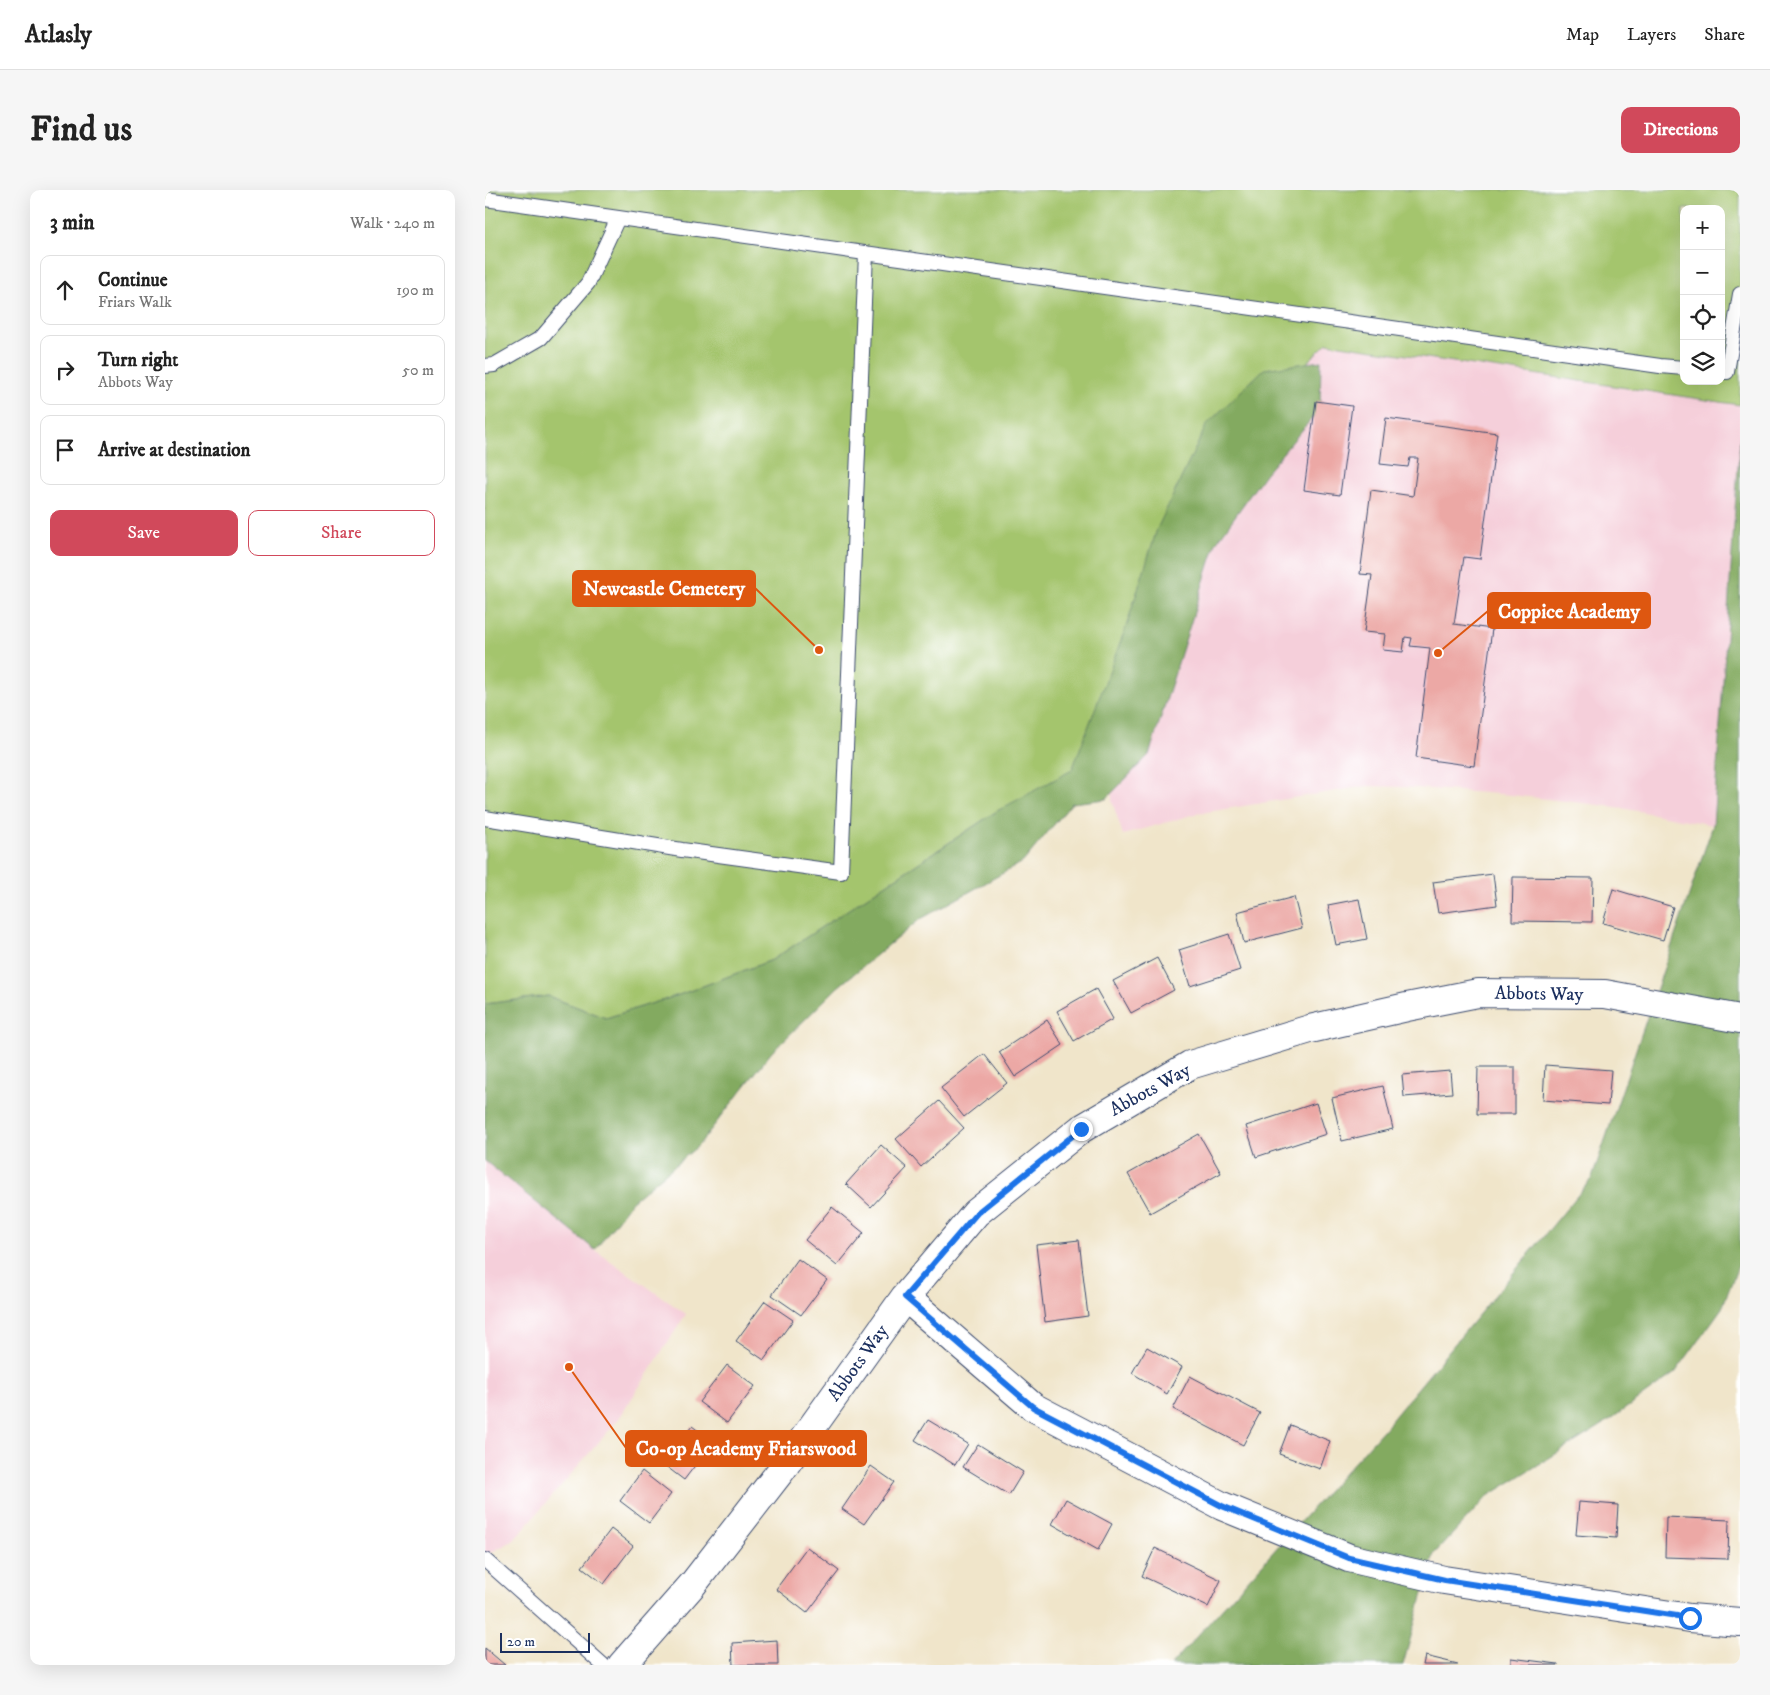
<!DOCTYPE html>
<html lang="en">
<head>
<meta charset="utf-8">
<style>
  body { margin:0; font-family:"IM FELL DW Pica",serif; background:#f6f6f6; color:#222 }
  .controls { position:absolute; right:15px; top:15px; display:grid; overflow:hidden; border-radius:10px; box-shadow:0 5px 20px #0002 }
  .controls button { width:45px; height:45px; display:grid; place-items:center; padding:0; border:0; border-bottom:1px solid #e0e0e0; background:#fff; color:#222; font:25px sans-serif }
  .scale { position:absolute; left:15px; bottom:12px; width:90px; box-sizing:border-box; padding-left:5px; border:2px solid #1b2f5e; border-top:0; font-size:14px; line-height:18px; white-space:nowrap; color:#1b2f5e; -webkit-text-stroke:4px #fff; paint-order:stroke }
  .stop { position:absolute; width:15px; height:15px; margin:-11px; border:4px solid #1a73e8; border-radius:50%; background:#fff }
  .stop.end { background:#1a73e8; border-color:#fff; box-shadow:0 1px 5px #0008 }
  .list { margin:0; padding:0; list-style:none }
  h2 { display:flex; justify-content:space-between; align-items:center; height:65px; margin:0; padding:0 20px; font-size:21px }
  h2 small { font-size:16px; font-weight:400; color:#767676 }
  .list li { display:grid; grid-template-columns:32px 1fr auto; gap:15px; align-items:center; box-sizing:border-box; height:70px; margin:0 10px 10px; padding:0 10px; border:1px solid #e0e0e0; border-radius:10px }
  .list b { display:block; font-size:19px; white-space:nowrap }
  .list p { margin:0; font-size:16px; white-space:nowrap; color:#767676 }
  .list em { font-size:16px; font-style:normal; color:#767676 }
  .actions { display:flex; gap:10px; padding:15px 20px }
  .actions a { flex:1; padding:11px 0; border:1px solid #d1495b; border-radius:10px; text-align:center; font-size:18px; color:#d1495b }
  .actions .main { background:#d1495b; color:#fff }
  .icon { flex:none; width:28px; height:28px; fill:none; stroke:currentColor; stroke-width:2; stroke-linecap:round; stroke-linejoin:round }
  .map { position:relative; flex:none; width:1255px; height:1475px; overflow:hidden; border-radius:10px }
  header { display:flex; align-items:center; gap:30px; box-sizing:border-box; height:70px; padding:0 25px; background:#fff; border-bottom:1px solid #e0e0e0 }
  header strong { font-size:24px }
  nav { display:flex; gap:28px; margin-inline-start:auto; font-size:18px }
  .intro { display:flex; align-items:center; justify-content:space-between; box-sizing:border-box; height:120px; padding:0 30px }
  h1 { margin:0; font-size:35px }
  .button { padding:12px 22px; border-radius:10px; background:#d1495b; color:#fff; font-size:18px; font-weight:700 }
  main { display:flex; gap:30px; padding:0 30px }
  aside { flex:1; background:#fff; border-radius:10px; box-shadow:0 5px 20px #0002 }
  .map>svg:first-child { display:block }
</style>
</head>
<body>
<header>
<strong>Atlasly</strong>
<nav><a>Map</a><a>Layers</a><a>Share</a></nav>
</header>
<div class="intro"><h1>Find us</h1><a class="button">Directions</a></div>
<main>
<aside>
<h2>3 min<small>Walk · 240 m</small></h2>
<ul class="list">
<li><svg class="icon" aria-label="ahead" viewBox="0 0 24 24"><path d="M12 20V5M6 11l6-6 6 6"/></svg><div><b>Continue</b><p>Friars Walk</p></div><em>190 m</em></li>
<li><svg class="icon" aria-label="right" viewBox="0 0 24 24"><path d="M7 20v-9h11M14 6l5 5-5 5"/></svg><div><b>Turn right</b><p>Abbots Way</p></div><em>50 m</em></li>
<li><svg class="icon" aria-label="arrive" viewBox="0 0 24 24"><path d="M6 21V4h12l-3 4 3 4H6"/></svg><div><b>Arrive at destination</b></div></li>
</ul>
<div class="actions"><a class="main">Save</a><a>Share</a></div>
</aside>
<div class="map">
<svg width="1255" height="1475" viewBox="0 0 1255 1475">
  <rect width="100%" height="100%" fill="#fff"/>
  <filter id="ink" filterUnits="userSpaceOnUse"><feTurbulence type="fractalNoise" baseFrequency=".02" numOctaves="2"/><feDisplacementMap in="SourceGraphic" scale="10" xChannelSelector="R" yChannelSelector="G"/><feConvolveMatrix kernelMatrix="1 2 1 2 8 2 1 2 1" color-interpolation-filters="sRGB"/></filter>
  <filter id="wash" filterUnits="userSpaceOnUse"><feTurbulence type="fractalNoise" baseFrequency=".0096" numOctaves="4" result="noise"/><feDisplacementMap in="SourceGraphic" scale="20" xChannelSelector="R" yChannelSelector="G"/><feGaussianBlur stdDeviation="1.12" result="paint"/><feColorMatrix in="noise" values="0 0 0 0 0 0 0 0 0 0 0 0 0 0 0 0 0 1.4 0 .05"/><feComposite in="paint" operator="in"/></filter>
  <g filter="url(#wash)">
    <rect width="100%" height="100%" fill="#f0e5ca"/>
    <path fill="#f5cfda" d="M842 153 1255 215V248L1228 635 1131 617 1027 605 919 597 881 596 710 624 638 645 627 611 625 578 791 203Z
      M0 971 110 1060 201 1124 133 1230 29 1350 0 1366Z"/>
    <path fill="#a4c56d" stroke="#607a66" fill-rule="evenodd" d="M0 0H1255V215L842 153 791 203 625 578 512 621 287 770 194 805 121 828 63 806 0 814ZM1199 19H1236V191H1199Z"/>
    <path fill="#83aa60" stroke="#4f6c5f" d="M836 171 835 219 780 284 731 353 664 565 621 609 587 613 538 672 434 730 353 797 286 863 213 956 146 1012 110 1060 0 971V814L63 806 121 828 194 805 287 770 512 621 587 580 641 437 672 339 722 234 779 179Z
      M1255 248V1071L1237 1118 1190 1183 1119 1234 1003 1306 949 1364 918 1475H686L899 1239 1107 988 1228 635Z"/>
    <g id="blocks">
      <path fill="#eca8a5" d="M831 211 867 216 855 305 819 300Z
        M901 228 1012 243 995 369 979 367 969 434 1007 439 989 576 931 568 945 458 925 456 927 448 920 447 918 462 898 460 900 444 879 442 887 385 875 384 886 300 928 306 933 268H925L923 277 895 274Z
        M1008 684 1012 715 953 723 948 692Z
        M1028 687 1108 688 1107 732 1027 731Z
        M1128 699 1188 717 1178 750 1118 733Z
        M809 707 817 738 759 753 752 722Z
        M874 709 882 749 851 755 843 715Z
        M744 744 755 780 705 796 694 760Z
        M672 768 689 800 646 823 628 791Z
        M611 799 628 829 589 851 572 821Z
        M562 830 578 855 530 887 514 862Z
        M499 864 522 893 479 927 456 898Z
        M1060 875 1126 880 1123 915 1058 910Z
        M993 877H1030V924H992Z
        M965 881 967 903 919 907 917 885Z
        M898 896 908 939 857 951 847 908Z
        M454 911 479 938 436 977 411 949Z
        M831 913 841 944 771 967 761 936Z
        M714 944 736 983 665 1023 643 984Z
        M396 955 422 978 386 1017 361 994Z
        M347 1017 379 1043 352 1076 320 1050Z
        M594 1050 603 1126 560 1132 551 1055Z
        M313 1069 342 1090 316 1125 287 1105Z
        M280 1111 308 1130 279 1170 251 1151Z
        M662 1157 697 1177 682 1204 647 1183Z
        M242 1175 270 1196 242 1233 214 1212Z
        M705 1186 775 1223 758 1255 688 1219Z
        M443 1230 483 1254 470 1275 430 1250Z
        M805 1235 845 1251 835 1279 794 1264Z
        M207 1236 228 1252 199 1290 178 1274Z
        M493 1254 538 1282 524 1305 478 1277Z
        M386 1276 409 1292 379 1334 357 1319Z
        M157 1281 186 1304 164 1333 135 1311Z
        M581 1309 627 1334 613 1360 567 1334Z
        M1094 1312 1133 1315 1131 1348 1091 1345Z
        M1181 1327 1244 1330 1243 1369 1180 1367Z
        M126 1339 148 1356 119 1394 97 1377Z
        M322 1357 354 1381 322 1423 291 1399Z
        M670 1358 736 1390 723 1417 657 1386Z
        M292 1450 293 1475H248L247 1453Z
        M0 1458 20 1475H0Z
        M940 1466 973 1474V1475H938Z
        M1026 1468 1073 1474V1475H1026Z"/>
    </g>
  </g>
  <g filter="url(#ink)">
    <use href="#blocks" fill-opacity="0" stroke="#3b4a6e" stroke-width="1"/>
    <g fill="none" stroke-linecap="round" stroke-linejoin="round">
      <defs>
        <path id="lane" d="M0 9 1175 176 1199 178
          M0 176 9 175 56 148 103 93 133 28
          M1236 181 1242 182 1255 104
          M0 628 197 660 356 682 381 63
          M0 1370 118 1475"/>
        <path id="street" d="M420 1107 548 1217 737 1316 864 1368 959 1390 1205 1428 1255 1432
          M137 1475 208 1394 295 1282 420 1107 491 1023 596 939 705 875 825 839 922 817 993 803 1120 804 1255 829"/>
      </defs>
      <use href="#lane" stroke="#3b4a6e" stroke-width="16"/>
      <use href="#street" stroke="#3b4a6e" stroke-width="30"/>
      <use href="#lane" stroke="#fff" stroke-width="14"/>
      <use href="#street" stroke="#fff" stroke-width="28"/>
    </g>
  </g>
  <g fill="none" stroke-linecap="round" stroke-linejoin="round" filter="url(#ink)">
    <path stroke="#1a73e8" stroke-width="6" d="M596 939 492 1023 420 1107 548 1217 737 1316 864 1368 960 1390 1205 1428"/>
  </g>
  <g text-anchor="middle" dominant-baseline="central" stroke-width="4.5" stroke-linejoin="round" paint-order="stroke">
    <g font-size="19" fill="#1b2f5e" stroke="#fff">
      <text transform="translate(1054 804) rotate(1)">Abbots Way</text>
      <text transform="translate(665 900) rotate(-29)">Abbots Way</text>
      <text transform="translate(373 1173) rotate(-54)">Abbots Way</text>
    </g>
  </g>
  <path fill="none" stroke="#de5710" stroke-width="2" d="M334 460L270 398M953 463L1003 421M84 1177L141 1258"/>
  <g fill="#de5710" stroke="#fff" stroke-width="2">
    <circle cx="334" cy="460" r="5"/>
    <circle cx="953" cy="463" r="5"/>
    <circle cx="84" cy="1177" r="5"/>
  </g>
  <g fill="#de5710" stroke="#de5710" stroke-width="2">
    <rect x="88" y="381" width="182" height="35" rx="5"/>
    <rect x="1003" y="403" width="162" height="35" rx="5"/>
    <rect x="141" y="1241" width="240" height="35" rx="5"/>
  </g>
  <g font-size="20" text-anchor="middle" font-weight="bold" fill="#fff">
    <text x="179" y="405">Newcastle Cemetery</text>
    <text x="1084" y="428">Coppice Academy</text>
    <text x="261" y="1265">Co-op Academy Friarswood</text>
  </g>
</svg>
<div class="controls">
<button>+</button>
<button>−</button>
<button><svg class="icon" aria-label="locate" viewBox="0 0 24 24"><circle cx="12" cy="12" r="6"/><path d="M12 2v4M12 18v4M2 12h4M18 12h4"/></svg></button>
<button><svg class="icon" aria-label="layers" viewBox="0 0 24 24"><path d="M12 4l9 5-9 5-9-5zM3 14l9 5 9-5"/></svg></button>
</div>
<div class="scale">20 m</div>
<div class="stop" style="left:1205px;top:1428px"></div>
<div class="stop end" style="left:596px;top:939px"></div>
</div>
</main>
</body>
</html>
